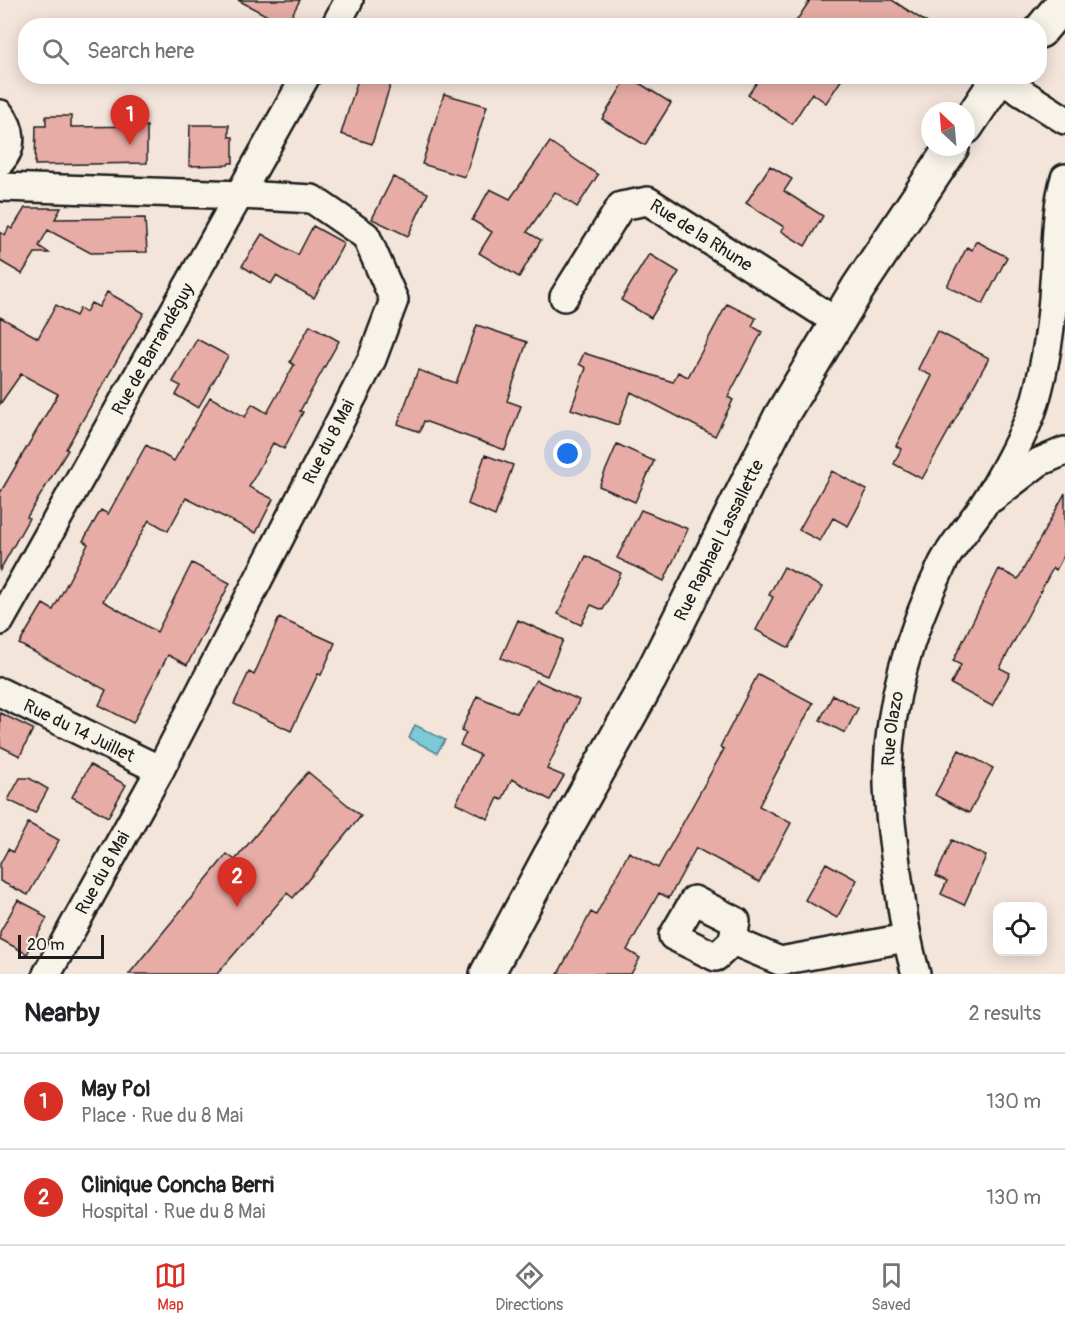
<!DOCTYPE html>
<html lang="en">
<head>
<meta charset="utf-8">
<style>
  body { margin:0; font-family:Pangolin,sans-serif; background:#f6f6f6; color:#202124 }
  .controls { position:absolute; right:18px; bottom:18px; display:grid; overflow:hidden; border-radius:12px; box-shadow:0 3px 15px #0003 }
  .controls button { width:54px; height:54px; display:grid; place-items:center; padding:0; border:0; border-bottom:2px solid #e0e0e0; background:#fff; color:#202124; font:30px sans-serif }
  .compass { position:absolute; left:921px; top:102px; width:54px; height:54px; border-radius:50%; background:#fff; box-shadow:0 3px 15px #0003; rotate:334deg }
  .scale { position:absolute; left:18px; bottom:15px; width:86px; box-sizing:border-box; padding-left:6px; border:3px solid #1c1c1c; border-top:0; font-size:16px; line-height:21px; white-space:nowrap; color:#1c1c1c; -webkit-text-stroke:4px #f7f3e8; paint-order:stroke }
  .you { position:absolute; left:568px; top:454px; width:21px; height:21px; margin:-15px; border:4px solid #fff; border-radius:50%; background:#1a73e8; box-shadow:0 0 0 9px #1a73e833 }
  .badge { display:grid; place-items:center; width:39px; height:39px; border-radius:50%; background:#d93025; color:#fff; font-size:20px; font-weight:700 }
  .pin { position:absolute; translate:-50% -50px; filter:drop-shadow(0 2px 3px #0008) }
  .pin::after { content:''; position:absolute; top:32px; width:21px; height:18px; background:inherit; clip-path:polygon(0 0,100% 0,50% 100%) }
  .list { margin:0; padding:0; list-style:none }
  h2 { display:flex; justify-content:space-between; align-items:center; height:78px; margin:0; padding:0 24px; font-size:26px }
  h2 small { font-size:20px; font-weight:400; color:#757577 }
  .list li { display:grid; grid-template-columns:39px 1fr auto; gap:18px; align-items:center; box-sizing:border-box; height:96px; padding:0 24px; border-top:2px solid #e0e0e0 }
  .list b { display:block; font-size:22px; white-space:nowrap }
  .list p { margin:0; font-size:20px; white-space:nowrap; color:#757577 }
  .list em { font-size:20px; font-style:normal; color:#757577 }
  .icon { flex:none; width:33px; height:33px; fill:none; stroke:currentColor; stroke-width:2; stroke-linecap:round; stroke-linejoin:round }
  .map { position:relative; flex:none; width:1065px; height:974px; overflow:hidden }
  .search { position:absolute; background:#fff; box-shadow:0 3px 15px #0003; left:18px; right:18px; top:18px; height:66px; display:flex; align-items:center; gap:15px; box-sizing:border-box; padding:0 21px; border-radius:24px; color:#757577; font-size:22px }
  .sheet { height:270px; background:#fff }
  nav { display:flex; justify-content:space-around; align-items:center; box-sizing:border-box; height:84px; border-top:2px solid #e0e0e0; background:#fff; font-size:16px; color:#757577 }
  nav a { display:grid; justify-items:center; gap:3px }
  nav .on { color:#d93025 }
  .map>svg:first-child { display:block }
</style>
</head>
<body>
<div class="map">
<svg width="1065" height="974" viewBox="0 0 1065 974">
  <rect width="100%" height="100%" fill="#f4e5db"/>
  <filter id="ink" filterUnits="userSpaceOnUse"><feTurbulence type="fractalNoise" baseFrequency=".0167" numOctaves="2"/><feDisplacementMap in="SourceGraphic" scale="12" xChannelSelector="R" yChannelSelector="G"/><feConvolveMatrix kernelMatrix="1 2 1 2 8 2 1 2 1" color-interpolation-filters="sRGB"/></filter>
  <g filter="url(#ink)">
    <path fill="#7bc9d8" stroke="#55848d" stroke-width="1.5" d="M415 725 445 740 437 753 409 738Z"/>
    <path fill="#e7aca5" stroke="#1c1c1c" stroke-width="1.5" d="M238 0H300L286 26Z
      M810 0H892L932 26H793Z
      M359 76H393L372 144 341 134Z
      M628 76 671 103 645 145 602 119Z
      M761 76H844L826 103 812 93 792 124 748 95Z
      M444 94 487 106 465 177 422 164Z
      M46 116H71V127L147 126V163L35 165 36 126H46Z
      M190 125H229V137H233V163H229L228 165 189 166Z
      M550 142 598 175 577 207 555 192 527 232 541 240 519 277 479 253 492 232 472 220 490 189 510 199Z
      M770 166 792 179 784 191 823 216 805 246 781 231 784 227 746 203Z
      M393 177 428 193 408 236 372 219Z
      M25 208H61L55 219 145 218 147 252 91 253 48 230 39 246 49 253H35L22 274 0 261V232L5 235 9 227 12 229Z
      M313 226 344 243 314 298 276 276 271 284 242 266 262 234 298 255Z
      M976 241 1007 257 983 304 947 286 967 247 972 250Z
      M649 254 679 272 651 318 621 300Z
      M107 292 144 313 66 449 68 450 27 517 29 518 0 570V493L58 394 21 374 0 404V317L38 338 56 305 76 316 80 308 86 312 91 303 99 307Z
      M727 304 756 318 752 326 762 332 728 397 733 400 715 436 631 392 618 425 571 409 586 368 579 364 584 353 673 382 678 372 688 377Z
      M310 325 339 341 300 411 303 412 284 449 273 443 249 487 273 499 256 533 186 498 168 531 149 520 103 601 157 632 192 563 230 583 187 665 168 655 133 723 99 705 106 690 19 644 43 604 53 610 88 544 83 541 101 510 108 514 146 445 174 461 210 397 245 417 252 404 267 413 294 365 290 362Z
      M477 325 527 342 507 401 521 406 505 450 424 421 420 432 398 424 418 370 456 383Z
      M937 331 989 358 922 479 894 464 901 449 896 446 932 376 918 369Z
      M197 339 228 356 198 408 176 395 181 386 173 382Z
      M617 444 654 461 635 502 599 486Z
      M485 455 513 465 495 516 468 504Z
      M832 471 867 490 848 526 833 518 820 541 799 530Z
      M1065 493V553L1056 570 1053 568 1000 668 1010 673 992 706 951 684 961 665 953 661 999 569 1018 579Z
      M641 510 688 529 664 581 617 558Z
      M586 556 621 573 603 610 591 605 581 625 558 614Z
      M784 567 822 587 789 648 756 630 773 597 769 595Z
      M279 618 335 643 321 675 318 674 291 731 234 704 249 672 254 675Z
      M518 620 563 640 547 676 501 658Z
      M758 674 813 703 759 806 791 823 759 882 696 848 669 898 659 893 627 950 640 958 631 974H558L591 912 596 915 629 852 658 868 724 749 720 747Z
      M536 680 579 700 547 769 564 776 550 800 512 779 502 800 498 798 488 819 456 803 480 755 460 745 466 733 461 731 477 696 516 713Z
      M833 695 858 708 845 733 820 720Z
      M0 713 33 729 20 756 0 746Z
      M959 750 993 768 969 813 935 795Z
      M90 765 126 785 108 817 72 797Z
      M308 772 361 816 293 898 287 893 217 974H129L227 854 235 860Z
      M20 778H29L48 789 35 813 8 800Z
      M28 823 59 840 28 895 0 881V864L8 849 13 852Z
      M952 840 986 856 964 905 941 894 947 881 936 876Z
      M826 863 857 880 837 918 805 900Z
      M18 900 41 912 40 914 47 918 27 954 0 939V932Z"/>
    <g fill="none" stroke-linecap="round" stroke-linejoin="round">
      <defs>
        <g id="street">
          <path d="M335 26 349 0"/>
          <path d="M999 78 1065 120"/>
          <path d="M0 114C12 129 14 147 0 162"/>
          <path d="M2 187 242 195 312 199 366 236 394 300 372 359 160 770 47 974"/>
          <path id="s1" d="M564 297 621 206 648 201 837 322"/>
          <path d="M992 498 1039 462 1065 451"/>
          <path id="s2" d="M0 621 306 76"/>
          <path id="s3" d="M0 692 160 770"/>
          <path d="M733 941 716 957 673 936 694 900 736 921 733 941 780 961 906 938"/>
          <path id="s4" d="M916 974C906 940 902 907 897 872 893 838 887 802 888 768 890 697 912 627 943 563 953 544 969 526 982 507 999 482 1026 432 1035 402 1046 363 1052 322 1054 282 1057 247 1055 212 1065 178"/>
        </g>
        <g id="secondary">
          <path d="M1040 31 1065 1"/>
          <path d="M966 127 1000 76"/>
          <path id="s5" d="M487 974 549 858 649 680 781 416 858 288 952 147"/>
        </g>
      </defs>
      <use href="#street" stroke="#1c1c1c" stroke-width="32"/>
      <use href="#secondary" stroke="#1c1c1c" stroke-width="38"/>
      <use href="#street" stroke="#f7f3e8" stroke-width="27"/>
      <use href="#secondary" stroke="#f7f3e8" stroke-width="33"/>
    </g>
  </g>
  <g text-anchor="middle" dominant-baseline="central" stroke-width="5" stroke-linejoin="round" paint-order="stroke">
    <g font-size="18" fill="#1c1c1c" stroke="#f7f3e8">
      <text stroke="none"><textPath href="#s1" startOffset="198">Rue de la Rhune</textPath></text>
      <text stroke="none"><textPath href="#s2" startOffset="312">Rue de Barrandéguy</textPath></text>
      <text transform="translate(329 442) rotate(-63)">Rue du 8 Mai</text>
      <text stroke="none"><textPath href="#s5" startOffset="492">Rue Raphael Lassallette</textPath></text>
      <text stroke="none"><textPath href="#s4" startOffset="248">Rue Olazo</textPath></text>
      <text stroke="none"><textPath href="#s3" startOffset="88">Rue du 14 Juillet</textPath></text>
      <text transform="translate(103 873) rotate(-61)">Rue du 8 Mai</text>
    </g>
  </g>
</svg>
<div class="controls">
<button><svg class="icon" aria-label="locate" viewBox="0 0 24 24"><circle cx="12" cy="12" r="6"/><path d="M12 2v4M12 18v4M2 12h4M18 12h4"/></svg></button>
</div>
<svg class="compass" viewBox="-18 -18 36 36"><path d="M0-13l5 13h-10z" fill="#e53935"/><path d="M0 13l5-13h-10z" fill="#757577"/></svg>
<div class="scale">20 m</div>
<div class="you"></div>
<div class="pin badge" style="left:130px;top:145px">1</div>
<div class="pin badge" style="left:237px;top:907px">2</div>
<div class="search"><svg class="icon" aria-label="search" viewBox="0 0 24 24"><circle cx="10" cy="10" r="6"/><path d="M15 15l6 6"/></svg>Search here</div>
</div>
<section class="sheet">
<h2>Nearby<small>2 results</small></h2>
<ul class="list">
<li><span class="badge">1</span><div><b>May Pol</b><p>Place · Rue du 8 Mai</p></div><em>130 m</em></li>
<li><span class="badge">2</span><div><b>Clinique Concha Berri</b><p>Hospital · Rue du 8 Mai</p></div><em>130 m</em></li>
</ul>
</section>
<nav>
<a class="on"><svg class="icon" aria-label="map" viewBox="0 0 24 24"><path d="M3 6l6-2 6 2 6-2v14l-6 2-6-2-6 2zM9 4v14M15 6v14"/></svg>Map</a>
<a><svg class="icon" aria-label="directions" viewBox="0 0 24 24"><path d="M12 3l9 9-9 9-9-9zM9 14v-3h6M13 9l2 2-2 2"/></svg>Directions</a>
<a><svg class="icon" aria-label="saved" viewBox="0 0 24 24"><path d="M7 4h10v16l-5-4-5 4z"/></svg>Saved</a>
</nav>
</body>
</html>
